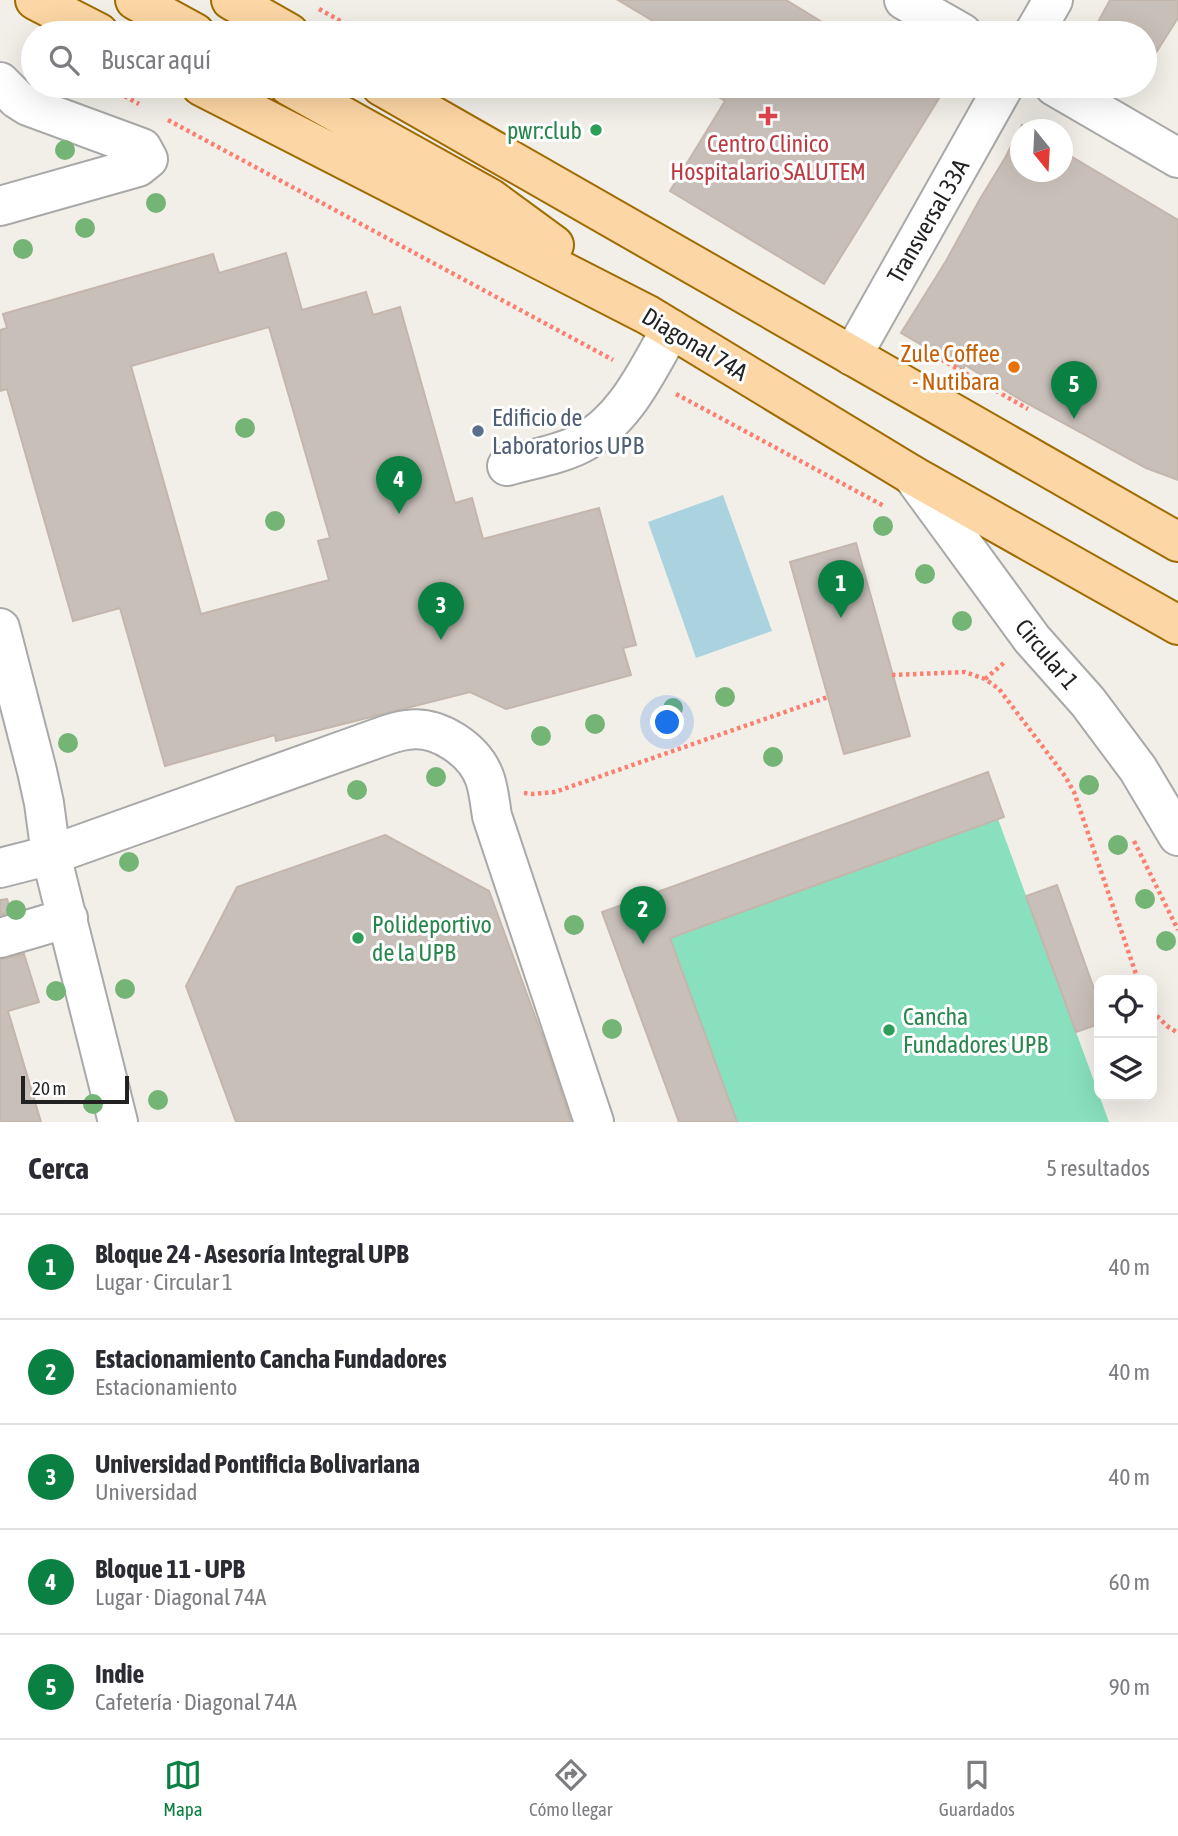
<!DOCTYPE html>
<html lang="es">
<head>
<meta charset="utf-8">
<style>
  body { margin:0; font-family:"Asap Condensed",sans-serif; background:#f2f2f3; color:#2b2b33 }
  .controls { position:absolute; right:21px; bottom:21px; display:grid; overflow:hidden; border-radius:14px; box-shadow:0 7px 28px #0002 }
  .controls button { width:63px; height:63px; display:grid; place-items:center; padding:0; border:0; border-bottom:2px solid #e1e1e2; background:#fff; color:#2b2b33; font:35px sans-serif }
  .compass { position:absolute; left:1010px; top:119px; width:63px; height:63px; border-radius:50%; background:#fff; box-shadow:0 7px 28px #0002; rotate:162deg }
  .scale { position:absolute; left:21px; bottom:18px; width:108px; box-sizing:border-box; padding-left:7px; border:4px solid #222; border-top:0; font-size:19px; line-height:24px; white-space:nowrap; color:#222; -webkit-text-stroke:5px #fff; paint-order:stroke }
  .you { position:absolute; left:668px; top:723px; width:24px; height:24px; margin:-18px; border:5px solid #fff; border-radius:50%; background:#1a73e8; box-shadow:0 0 0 10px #1a73e833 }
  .badge { display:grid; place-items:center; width:46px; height:46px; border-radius:50%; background:#0b8043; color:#fff; font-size:23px; font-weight:700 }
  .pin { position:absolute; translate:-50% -58px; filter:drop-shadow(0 2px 4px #0008) }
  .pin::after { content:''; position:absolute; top:37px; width:24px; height:21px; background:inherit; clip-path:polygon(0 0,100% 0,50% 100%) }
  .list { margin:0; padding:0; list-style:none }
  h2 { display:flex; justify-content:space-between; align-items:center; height:91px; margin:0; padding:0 28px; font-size:30px }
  h2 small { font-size:23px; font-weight:400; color:#7c7c81 }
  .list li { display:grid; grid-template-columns:46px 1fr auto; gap:21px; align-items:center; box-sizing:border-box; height:105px; padding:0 28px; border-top:2px solid #e1e1e2 }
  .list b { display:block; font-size:26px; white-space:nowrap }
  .list p { margin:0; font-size:23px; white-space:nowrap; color:#7c7c81 }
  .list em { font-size:23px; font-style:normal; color:#7c7c81 }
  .icon { flex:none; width:38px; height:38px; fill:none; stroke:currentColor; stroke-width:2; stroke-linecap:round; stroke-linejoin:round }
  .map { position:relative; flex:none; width:1178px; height:1122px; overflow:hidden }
  .search { position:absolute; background:#fff; box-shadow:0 7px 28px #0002; left:21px; right:21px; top:21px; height:77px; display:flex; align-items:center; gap:18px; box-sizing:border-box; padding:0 24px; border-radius:38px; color:#7c7c81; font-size:26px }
  .sheet { height:616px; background:#fff }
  nav { display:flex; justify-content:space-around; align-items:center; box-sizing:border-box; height:98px; border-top:2px solid #e1e1e2; background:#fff; font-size:19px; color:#7c7c81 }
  nav a { display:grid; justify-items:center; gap:4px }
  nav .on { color:#0b8043 }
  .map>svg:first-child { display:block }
</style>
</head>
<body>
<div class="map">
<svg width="1178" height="1122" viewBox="0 0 1178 1122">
  <rect width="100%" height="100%" fill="#f2efe9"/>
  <path fill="#88e0be" d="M998 819 1109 1122H737L670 938Z"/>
  <path fill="#aad3df" d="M723 495 772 631 696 658 648 522Z"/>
  <path fill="#c7bfb8" stroke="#c4b6ab" stroke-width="2" fill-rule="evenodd" d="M618 0H786L840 33H673Z
    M1110 0H1178V18L1145 70V33H1092Z
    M701 86H926L941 95 824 284 670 191 725 101Z
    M1022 125 1028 130H1020V172H1062V151L1178 220V480L1146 468 1019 399 965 365 963 369 901 333 946 261 980 199 1005 158Z
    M286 253 302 310 366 292 373 315 400 307 455 503 472 498 483 539 599 508 636 645 623 648 631 675 506 709 470 692 276 741 275 735 165 766 120 608 73 621 7 389 0 391V330L7 328 3 314 213 254 219 273ZM269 327 330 538 318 541 329 580 201 614 131 366Z
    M856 543 910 736 844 754 790 562Z
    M988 772 1004 817 670 938 737 1122H679L602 912Z
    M385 835 489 891 547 1049 571 1122H236L186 986 237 887Z
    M1057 885 1099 1003V1024L1076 1032 1026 896Z
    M7 899 11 912 0 915V900Z
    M24 954 39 1002 8 1011 41 1122H0V959Z"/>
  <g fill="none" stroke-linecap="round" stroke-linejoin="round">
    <defs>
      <path id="minor" d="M904 0 962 33
        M1034 33 1053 0
        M0 82 17 99 28 106 142 148 148 159 138 167 0 206
        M1054 86 1178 158
        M852 356 1004 86
        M507 466C531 459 558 455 580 444 625 421 647 371 671 329
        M912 475 1032 639 1088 702 1138 769 1178 836
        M0 628 37 771 44 803 51 855 118 1122
        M0 868 51 855 381 737C389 734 398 731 407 730 438 725 475 750 485 779 489 791 490 804 492 816L594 1122
        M0 938 68 918"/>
      <path id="major" d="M35 0 99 33
        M135 0 195 33
        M231 0 289 33
        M201 86 648 315 912 475 1178 625
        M289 86 490 198 554 245
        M381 86 1178 542"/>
    </defs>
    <use href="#minor" stroke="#a9a9a9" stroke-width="42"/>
    <use href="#major" stroke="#a06b00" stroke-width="42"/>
    <path stroke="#fa8072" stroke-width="4.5" stroke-dasharray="3.5 3.5" stroke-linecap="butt" d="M319 9 362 33
      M106 86 139 104
      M168 120 613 360
      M935 356 1028 409
      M676 394 884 506
      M892 675 965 672 985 679 999 689 1065 776 1074 792 1138 980
      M985 679 1005 662
      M524 793 533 794 555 792 828 697
      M1134 841 1178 930
      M1152 1011 1167 1026 1178 1033"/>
    <use href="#minor" stroke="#fff" stroke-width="38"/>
    <use href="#major" stroke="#fcd6a4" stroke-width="38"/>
  </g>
  <g fill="#74b475">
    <circle cx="65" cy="150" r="10"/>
    <circle cx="156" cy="203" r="10"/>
    <circle cx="85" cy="228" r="10"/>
    <circle cx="23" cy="249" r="10"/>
    <circle cx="245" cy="428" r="10"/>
    <circle cx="275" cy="521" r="10"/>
    <circle cx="883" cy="526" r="10"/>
    <circle cx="925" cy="574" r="10"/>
    <circle cx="962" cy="621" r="10"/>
    <circle cx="725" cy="697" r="10"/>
    <circle cx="673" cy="708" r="10"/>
    <circle cx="595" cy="724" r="10"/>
    <circle cx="541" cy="736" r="10"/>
    <circle cx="68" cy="743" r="10"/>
    <circle cx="773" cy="757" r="10"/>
    <circle cx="436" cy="777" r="10"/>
    <circle cx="1089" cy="785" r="10"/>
    <circle cx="357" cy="790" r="10"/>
    <circle cx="1118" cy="845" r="10"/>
    <circle cx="129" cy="862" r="10"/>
    <circle cx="1145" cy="899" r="10"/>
    <circle cx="16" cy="910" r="10"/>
    <circle cx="574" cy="925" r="10"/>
    <circle cx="1166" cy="941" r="10"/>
    <circle cx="125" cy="989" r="10"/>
    <circle cx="56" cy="991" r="10"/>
    <circle cx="612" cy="1029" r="10"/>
    <circle cx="158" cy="1100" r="10"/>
    <circle cx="93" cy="1104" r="10"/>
  </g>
  <path fill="#e0444e" stroke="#fff" stroke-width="2.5" d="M764.5 105.5h7v7h7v7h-7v7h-7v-7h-7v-7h7z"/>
  <g fill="#2e9e5b" stroke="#fff" stroke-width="2.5">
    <circle cx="596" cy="130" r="7"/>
    <circle cx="358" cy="938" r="7"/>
    <circle cx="889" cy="1030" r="7"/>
  </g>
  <circle fill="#e8710a" stroke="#fff" stroke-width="2.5" cx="1014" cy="367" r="7"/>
  <circle fill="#5c6f8a" stroke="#fff" stroke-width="2.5" cx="478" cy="431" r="7"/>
  <g text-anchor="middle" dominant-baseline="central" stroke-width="6" stroke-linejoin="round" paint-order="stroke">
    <g font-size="24" fill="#27864d" stroke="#fff" text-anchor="start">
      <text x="582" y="130" text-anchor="end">pwr:club</text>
      <text x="372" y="924">Polideportivo<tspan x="372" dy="28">de la UPB</tspan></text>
      <text x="903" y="1016">Cancha<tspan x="903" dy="28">Fundadores UPB</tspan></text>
    </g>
    <g font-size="24" fill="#be3a42" stroke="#fff">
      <text x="768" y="143">Centro Clinico<tspan x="768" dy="28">Hospitalario SALUTEM</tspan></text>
    </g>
    <g font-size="24" fill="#222" stroke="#fff">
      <text transform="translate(928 221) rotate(-60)">Transversal 33A</text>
      <text transform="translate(695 344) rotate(31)">Diagonal 74A</text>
      <text transform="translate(1047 654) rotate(50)">Circular 1</text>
    </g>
    <g font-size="24" fill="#c56008" stroke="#fff" text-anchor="end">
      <text x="1000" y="353">Zule Coffee<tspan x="1000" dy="28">- Nutibara</tspan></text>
    </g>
    <g font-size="24" fill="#4e5e75" stroke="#fff" text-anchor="start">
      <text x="492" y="417">Edificio de<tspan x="492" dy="28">Laboratorios UPB</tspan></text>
    </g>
  </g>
</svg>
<div class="controls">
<button><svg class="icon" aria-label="locate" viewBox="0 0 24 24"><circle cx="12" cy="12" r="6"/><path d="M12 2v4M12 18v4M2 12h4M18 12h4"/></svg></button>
<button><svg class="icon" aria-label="layers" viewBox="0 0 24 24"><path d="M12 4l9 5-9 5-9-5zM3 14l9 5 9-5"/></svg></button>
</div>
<svg class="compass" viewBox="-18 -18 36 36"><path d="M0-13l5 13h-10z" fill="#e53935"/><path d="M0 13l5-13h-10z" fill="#7c7c81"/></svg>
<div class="scale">20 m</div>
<div class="you"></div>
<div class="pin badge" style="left:841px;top:618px">1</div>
<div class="pin badge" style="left:643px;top:944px">2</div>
<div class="pin badge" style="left:441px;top:640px">3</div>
<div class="pin badge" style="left:399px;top:514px">4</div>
<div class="pin badge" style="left:1074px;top:419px">5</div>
<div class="search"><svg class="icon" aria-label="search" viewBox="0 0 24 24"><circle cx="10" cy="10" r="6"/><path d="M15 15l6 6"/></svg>Buscar aquí</div>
</div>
<section class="sheet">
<h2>Cerca<small>5 resultados</small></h2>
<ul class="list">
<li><span class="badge">1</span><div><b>Bloque 24 - Asesoría Integral UPB</b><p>Lugar · Circular 1</p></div><em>40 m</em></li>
<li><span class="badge">2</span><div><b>Estacionamiento Cancha Fundadores</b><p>Estacionamiento</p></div><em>40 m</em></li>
<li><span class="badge">3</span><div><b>Universidad Pontificia Bolivariana</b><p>Universidad</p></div><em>40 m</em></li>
<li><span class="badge">4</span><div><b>Bloque 11 - UPB</b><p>Lugar · Diagonal 74A</p></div><em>60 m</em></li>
<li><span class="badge">5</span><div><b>Indie</b><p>Cafetería · Diagonal 74A</p></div><em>90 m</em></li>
</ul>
</section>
<nav>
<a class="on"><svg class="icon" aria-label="map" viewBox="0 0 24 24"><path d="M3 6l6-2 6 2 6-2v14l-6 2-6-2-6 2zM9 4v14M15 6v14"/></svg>Mapa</a>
<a><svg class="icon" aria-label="directions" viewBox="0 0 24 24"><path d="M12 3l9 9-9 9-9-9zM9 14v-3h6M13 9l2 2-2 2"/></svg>Cómo llegar</a>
<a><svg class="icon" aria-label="saved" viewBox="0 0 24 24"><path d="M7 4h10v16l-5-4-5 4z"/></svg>Guardados</a>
</nav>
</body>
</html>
